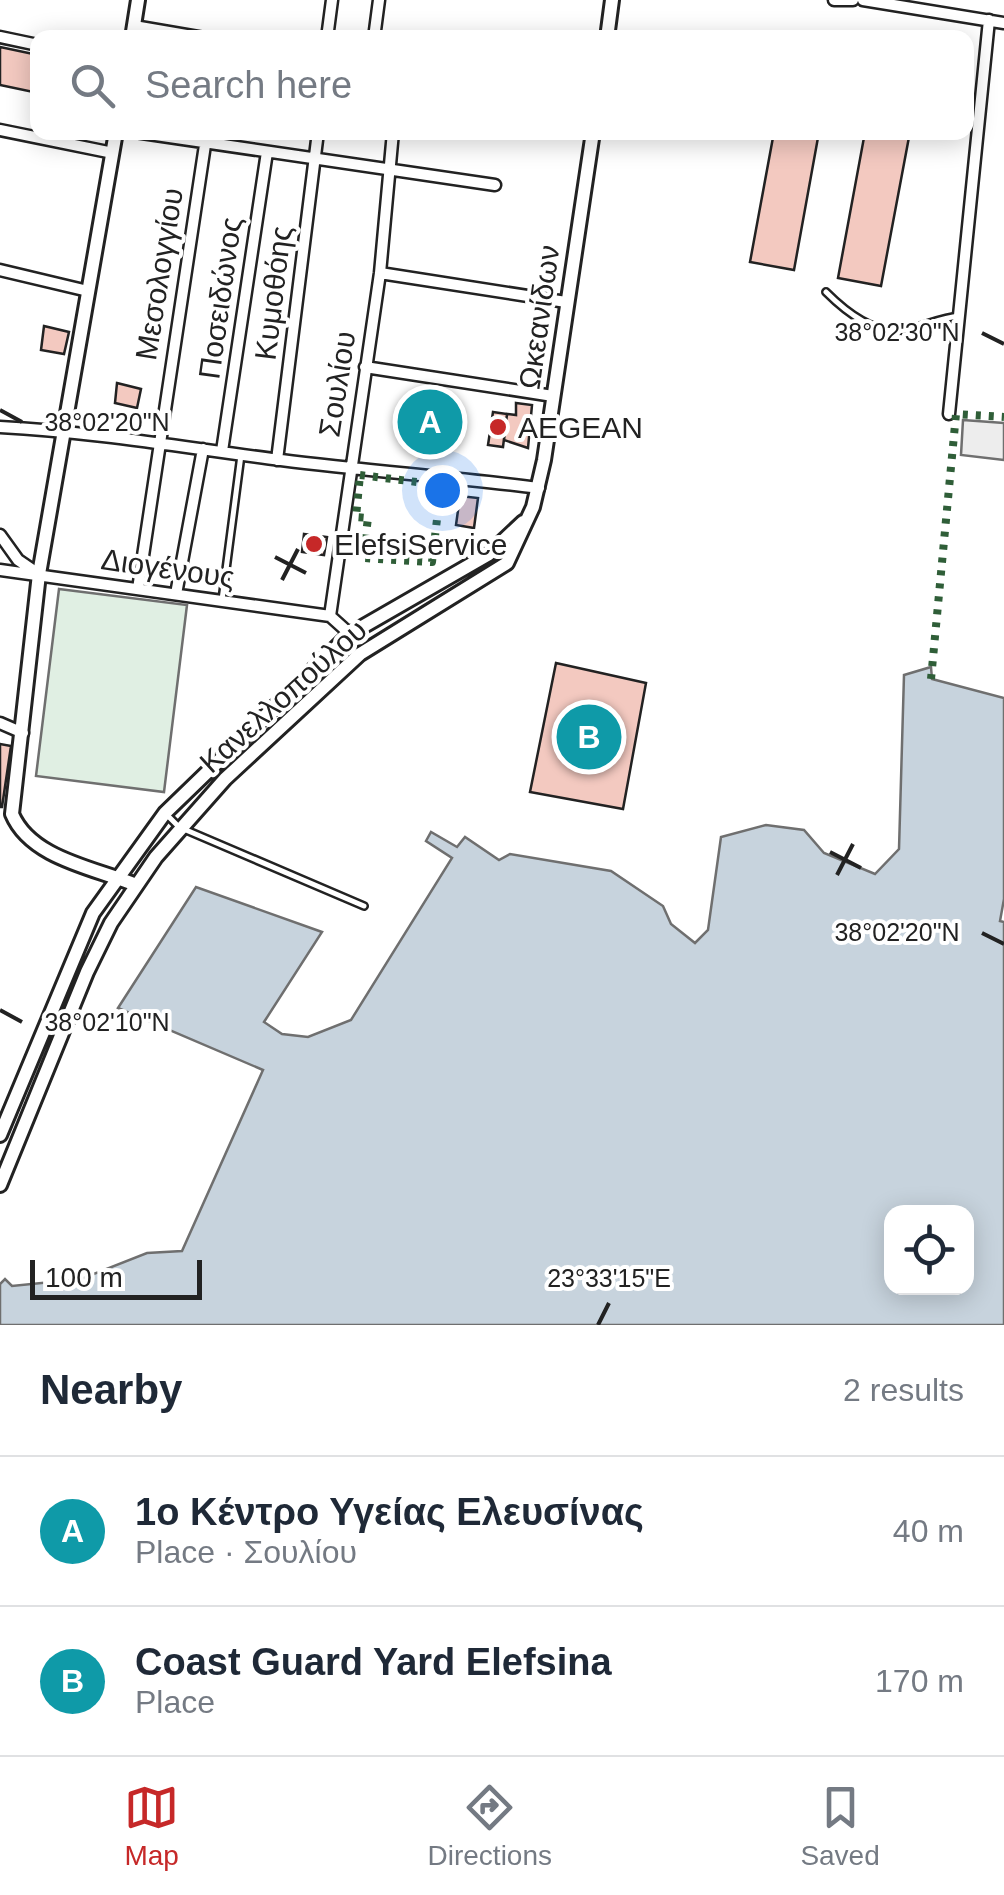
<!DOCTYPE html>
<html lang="en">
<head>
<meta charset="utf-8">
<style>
  body { margin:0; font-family:Helvetica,sans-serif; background:#f2f2f3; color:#1f2937 }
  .controls { position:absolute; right:30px; bottom:30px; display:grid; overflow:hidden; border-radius:20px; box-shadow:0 5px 25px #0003 }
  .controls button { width:90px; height:90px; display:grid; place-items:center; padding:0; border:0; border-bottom:2px solid #e0e1e3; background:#fff; color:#1f2937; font:50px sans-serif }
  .scale { position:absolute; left:30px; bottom:25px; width:172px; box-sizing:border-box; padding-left:10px; border:5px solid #222; border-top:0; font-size:28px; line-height:35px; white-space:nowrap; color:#222; -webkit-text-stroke:8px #fff; paint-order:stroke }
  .you { position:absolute; left:442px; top:490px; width:35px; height:35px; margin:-25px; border:8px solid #fff; border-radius:50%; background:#1a73e8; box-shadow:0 0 0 15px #1a73e833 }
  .badge { display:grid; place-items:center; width:65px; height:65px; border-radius:50%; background:#c62828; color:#fff; font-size:32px; font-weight:700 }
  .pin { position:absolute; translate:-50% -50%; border:5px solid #fff; box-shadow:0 2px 10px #0006 }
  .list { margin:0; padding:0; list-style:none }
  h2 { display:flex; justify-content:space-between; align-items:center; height:130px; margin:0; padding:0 40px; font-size:42px }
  h2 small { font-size:32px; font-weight:400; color:#747a83 }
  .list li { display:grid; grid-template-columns:65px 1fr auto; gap:30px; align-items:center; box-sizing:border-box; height:150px; padding:0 40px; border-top:2px solid #e0e1e3 }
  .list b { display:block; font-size:38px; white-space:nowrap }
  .list p { margin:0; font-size:32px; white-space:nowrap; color:#747a83 }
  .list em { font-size:32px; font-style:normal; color:#747a83 }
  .icon { flex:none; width:55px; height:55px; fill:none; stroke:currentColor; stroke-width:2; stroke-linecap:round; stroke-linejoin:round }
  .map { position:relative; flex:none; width:1004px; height:1325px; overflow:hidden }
  .search { position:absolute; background:#fff; box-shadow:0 5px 25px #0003; left:30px; right:30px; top:30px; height:110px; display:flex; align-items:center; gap:25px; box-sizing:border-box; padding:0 35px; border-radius:20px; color:#747a83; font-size:38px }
  .sheet { height:430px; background:#fff }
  nav { display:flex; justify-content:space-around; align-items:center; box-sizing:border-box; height:140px; border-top:2px solid #e0e1e3; background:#fff; font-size:28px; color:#747a83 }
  nav a { display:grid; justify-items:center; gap:5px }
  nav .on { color:#c62828 }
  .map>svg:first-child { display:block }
</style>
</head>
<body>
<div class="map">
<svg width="1004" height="1325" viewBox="0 0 1004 1325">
  <rect width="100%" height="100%" fill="#fff"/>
  <path fill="#e0efe3" stroke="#6f6f6f" stroke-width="2.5" d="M59 589 187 605 164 792 36 776Z"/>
  <path fill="#ededed" stroke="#6f6f6f" stroke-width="2.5" d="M963 420 1004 423V460L961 455Z"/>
  <path fill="#c7d3dd" stroke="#6f6f6f" stroke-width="2.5" fill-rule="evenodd" d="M931 667 932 679 1004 698V899L1000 921 1004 922V1325H0V1284L5 1279 12 1286 81 1279 147 1253 182 1251 263 1070 118 1008 196 887 322 932 264 1022 282 1034 308 1037 351 1020 452 858 426 841 431 832 457 847 465 837 499 860 510 854 611 871 663 906 671 924 695 943 708 930 721 837 766 825 804 830 824 853 875 874 899 849 904 675ZM892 1212H966V1288H892Z"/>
  <path fill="#f3c9c0" stroke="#222" stroke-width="2.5" d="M0 47 38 55V93L0 85Z
    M774 132H819L794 270 750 262Z
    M865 132 909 137 881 286 838 278Z
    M44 326 69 332 64 354 41 350Z
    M117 383 141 389 137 408 115 403Z
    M419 395 449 401 444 448 411 443Z
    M516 403 532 405 528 448 504 440 507 414 516 415Z
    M493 412 507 414 503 447 488 445Z
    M460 496 478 498 474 528 456 525Z
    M304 534 327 537 324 555 302 552Z
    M556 663 646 683 623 809 530 792Z
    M0 744 11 746 2 807H0Z"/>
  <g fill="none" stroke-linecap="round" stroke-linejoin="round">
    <defs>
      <path id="service" d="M826 292C845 311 875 335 904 330 923 327 939 318 959 316
        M222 600 241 455
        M167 815 179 827 364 906"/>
      <path id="minor" d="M834 0H853
        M863 0 1004 23
        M134 26 204 38
        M0 37 38 45
        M327 38 332 0
        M374 38 379 0
        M0 130 113 153
        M135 132 495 185
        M0 270 88 291
        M380 273 566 302
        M365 367 553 396
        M949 414 989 20
        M0 427C95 432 187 448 281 460 367 471 453 477 539 488
        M222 451 267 152
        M277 460 318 132
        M0 535 18 560 37 573
        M0 570 330 616
        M138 589 205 145
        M176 594 203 449
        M350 634 330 616 380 273 393 132
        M0 723 23 733"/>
      <path id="tertiary" d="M132 38 138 0
        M607 38 612 0
        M116 132 39 574 12 814C31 859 95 868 136 885
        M0 1135 93 913 165 813 350 634 489 554 523 522
        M0 1185 87 972 111 923 156 857 225 779 360 654 507 563 533 507 544 460 593 132"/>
    </defs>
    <use href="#service" stroke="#222" stroke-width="10"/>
    <use href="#minor" stroke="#222" stroke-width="15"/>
    <use href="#tertiary" stroke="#222" stroke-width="18"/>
    <use href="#service" stroke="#fff" stroke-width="5"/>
    <use href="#minor" stroke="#fff" stroke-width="10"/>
    <use href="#tertiary" stroke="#fff" stroke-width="12"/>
    <path stroke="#2f5e38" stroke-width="8" stroke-dasharray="5 8" stroke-linecap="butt" d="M360 475 441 485 432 562 363 558 368 518 356 517Z
      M931 679 956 414 1004 417"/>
  </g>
  <path fill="none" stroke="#222" stroke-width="4" d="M982 333 1004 344M0 410 22 422M275 557 306 573M282 580 298 549M830 852 861 868M837 875 853 844M982 933 1004 944M0 1010 22 1022M598 1325 609 1303"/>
  <g fill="#c62828" stroke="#fff" stroke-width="4">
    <circle cx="498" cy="427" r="10"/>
    <circle cx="314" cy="544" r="10"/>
  </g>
  <g text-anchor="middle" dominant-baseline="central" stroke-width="8" stroke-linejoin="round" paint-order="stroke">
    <g font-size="30" fill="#222" stroke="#fff">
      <text transform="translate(159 274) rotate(-81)">Μεσολογγίου</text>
      <text transform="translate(273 293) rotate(-83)">Κυμοθόης</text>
      <text transform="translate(220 298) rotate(-82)">Ποσειδώνος</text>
      <text transform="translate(539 317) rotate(-82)">Ωκεανίδων</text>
      <text transform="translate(337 384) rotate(-81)">Σουλίου</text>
      <text transform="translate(168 568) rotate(8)">Διογένους</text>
      <text transform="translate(283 696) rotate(-42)">Κανελλοπούλου</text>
    </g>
    <g font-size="30" fill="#222" stroke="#fff" text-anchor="start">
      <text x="518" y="427">AEGEAN</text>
      <text x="334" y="544">ElefsiService</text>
    </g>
  </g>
  <g font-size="25" text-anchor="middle" fill="#222" stroke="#fff" stroke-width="8" stroke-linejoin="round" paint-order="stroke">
    <text x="897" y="341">38°02'30"N</text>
    <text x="107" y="431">38°02'20"N</text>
    <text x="897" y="941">38°02'20"N</text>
    <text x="107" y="1031">38°02'10"N</text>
    <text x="609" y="1287">23°33'15"E</text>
  </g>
</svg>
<div class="controls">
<button><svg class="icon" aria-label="locate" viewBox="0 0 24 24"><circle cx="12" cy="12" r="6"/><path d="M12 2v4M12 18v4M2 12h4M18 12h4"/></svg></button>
</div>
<div class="scale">100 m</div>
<div class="you"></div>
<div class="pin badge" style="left:430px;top:422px;background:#0f9aa8">A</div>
<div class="pin badge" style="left:589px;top:737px;background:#0f9aa8">B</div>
<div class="search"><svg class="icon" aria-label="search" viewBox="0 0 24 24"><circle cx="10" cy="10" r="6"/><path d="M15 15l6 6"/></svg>Search here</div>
</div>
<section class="sheet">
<h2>Nearby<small>2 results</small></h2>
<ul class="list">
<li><span class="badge" style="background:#0f9aa8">A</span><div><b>1ο Κέντρο Υγείας Ελευσίνας</b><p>Place · Σουλίου</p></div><em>40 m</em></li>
<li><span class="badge" style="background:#0f9aa8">B</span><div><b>Coast Guard Yard Elefsina</b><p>Place</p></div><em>170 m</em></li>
</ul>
</section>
<nav>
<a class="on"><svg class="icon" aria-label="map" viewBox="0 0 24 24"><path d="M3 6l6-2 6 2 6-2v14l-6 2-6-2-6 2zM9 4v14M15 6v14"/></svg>Map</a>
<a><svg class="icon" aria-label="directions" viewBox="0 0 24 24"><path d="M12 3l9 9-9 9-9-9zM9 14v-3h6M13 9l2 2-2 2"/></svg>Directions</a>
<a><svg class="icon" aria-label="saved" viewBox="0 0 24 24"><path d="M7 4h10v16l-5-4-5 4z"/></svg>Saved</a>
</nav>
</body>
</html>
